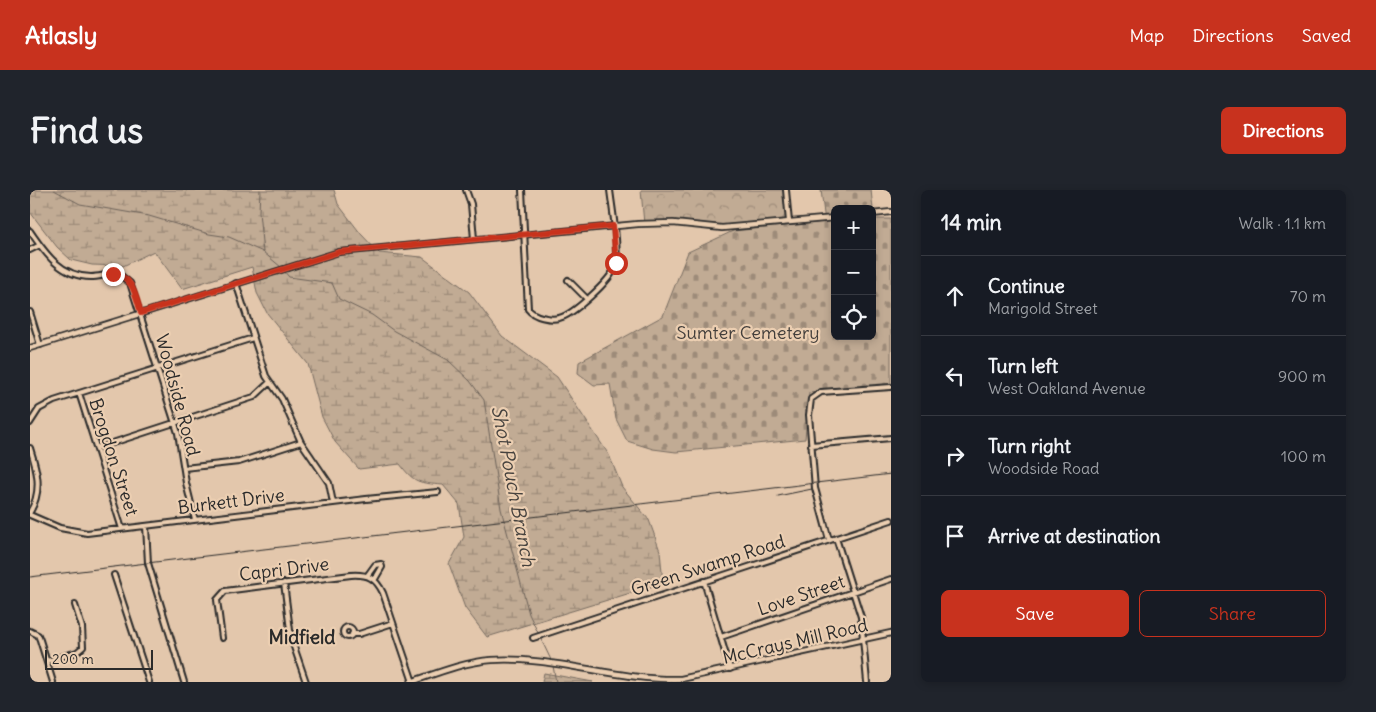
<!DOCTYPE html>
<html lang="en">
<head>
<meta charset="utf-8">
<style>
  body { margin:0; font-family:Delius,sans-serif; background:#20242c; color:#f1f3f6 }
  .controls { position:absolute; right:15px; top:15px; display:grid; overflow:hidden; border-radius:8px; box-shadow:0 2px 8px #0003 }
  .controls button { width:45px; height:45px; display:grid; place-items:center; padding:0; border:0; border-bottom:1px solid #363941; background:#171b24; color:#f1f3f6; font:25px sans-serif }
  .scale { position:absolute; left:15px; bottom:12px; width:108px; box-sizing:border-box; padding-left:5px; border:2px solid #2b2b2b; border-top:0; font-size:14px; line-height:18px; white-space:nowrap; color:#2b2b2b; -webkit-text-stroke:4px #ebceb1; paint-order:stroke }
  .stop { position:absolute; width:15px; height:15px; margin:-11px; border:4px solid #c8321e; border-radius:50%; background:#fff }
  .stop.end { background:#c8321e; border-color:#fff; box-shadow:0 1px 5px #0008 }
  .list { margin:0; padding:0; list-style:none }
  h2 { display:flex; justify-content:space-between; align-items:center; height:65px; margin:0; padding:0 20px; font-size:21px }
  h2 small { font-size:16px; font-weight:400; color:#9ea1a6 }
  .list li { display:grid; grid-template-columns:32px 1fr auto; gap:15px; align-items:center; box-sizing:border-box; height:80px; padding:0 20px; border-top:1px solid #363941 }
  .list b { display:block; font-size:19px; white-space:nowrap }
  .list p { margin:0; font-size:16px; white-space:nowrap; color:#9ea1a6 }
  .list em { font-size:16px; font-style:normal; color:#9ea1a6 }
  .actions { display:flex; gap:10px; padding:15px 20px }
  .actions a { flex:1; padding:11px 0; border:1px solid #c8321e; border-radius:8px; text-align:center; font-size:18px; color:#c8321e }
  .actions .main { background:#c8321e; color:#fff }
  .icon { flex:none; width:28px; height:28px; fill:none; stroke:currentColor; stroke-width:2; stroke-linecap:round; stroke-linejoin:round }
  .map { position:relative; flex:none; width:861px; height:492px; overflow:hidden; border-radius:8px }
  header { display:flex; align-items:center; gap:30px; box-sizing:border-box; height:70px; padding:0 25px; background:#c8321e; color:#fff }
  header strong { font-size:24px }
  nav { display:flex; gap:28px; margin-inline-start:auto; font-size:18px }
  .intro { display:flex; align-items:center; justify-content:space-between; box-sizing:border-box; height:120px; padding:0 30px }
  h1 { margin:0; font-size:35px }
  .button { padding:12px 22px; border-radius:8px; background:#c8321e; color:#fff; font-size:18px; font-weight:700 }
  main { display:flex; gap:30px; padding:0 30px }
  aside { flex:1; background:#171b24; border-radius:8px; box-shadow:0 2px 8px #0003 }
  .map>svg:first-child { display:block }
</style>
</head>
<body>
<header>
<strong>Atlasly</strong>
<nav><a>Map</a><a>Directions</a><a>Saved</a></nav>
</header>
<div class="intro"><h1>Find us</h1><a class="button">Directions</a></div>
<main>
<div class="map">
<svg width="861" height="492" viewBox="0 0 861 492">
  <defs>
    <pattern id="forest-crowns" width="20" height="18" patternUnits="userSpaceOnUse" patternTransform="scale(1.25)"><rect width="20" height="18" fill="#c1ab94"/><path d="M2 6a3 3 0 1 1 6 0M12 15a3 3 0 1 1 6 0" fill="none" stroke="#9d8b79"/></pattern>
    <pattern id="wetland-marsh" width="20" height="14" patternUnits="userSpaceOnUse" patternTransform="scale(1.25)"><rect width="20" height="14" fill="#c1ab94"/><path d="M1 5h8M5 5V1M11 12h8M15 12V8" fill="none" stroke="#9d8b79"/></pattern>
    <pattern id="cemetery-stones" width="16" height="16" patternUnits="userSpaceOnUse" patternTransform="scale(1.25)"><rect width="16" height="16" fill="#c1ab94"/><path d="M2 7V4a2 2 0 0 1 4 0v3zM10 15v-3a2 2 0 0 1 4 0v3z" fill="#9d8b79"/></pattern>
  </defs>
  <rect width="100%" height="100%" fill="#e3c7ac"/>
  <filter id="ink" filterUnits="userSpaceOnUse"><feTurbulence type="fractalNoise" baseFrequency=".02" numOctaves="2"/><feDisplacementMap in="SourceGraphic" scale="10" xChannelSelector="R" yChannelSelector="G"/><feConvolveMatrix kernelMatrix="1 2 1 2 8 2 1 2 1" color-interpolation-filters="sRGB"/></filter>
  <g filter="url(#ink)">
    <path fill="url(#forest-crowns)" stroke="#766b60" d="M611 0H756L759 32 706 38 614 34Z"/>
    <path fill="url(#wetland-marsh)" stroke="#766b60" d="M0 0H304L308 14 331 44 349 63 392 67 439 102 472 146 527 187 579 265 592 297 619 330 630 361 633 393 457 447 435 418 419 374 434 347 429 314 413 295C389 293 384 293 370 274L329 279 305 252 292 227 278 174 237 123 227 103 222 77 152 99 124 61 93 76 62 75 41 70 27 57 0 22Z
      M514 483 563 492H512Z"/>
    <path fill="url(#cemetery-stones)" stroke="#766b60" fill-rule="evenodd" d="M791 0H841L844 29H861V194L779 203 775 249 646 262 623 259 597 251 586 229 580 194 564 195 548 183 549 172 633 126 658 62 703 41 795 32ZM805 19H842V146H805Z"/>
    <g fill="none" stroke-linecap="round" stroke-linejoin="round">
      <path stroke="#6b6158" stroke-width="1" d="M24 0 50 14 119 26 179 44 199 47 233 62 251 77
        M230 0 229 22 233 62
        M253 80 259 87 302 93 309 109 342 125 364 141 418 170 440 191 454 210 471 319 499 424 522 472
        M523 476 526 492"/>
      <defs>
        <path id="minor" d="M436 0 441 14 444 49
          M492 0 498 119C504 127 520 130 529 128 543 125 581 90 585 77 590 61 582 18 580 0
          M756 0 759 32
          M0 41C15 63 31 87 61 87 70 87 79 83 89 84L100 93 148 243 156 293 165 330
          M0 60 10 55
          M538 90 556 108
          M206 93 236 186 252 209 271 252 299 293 303 313
          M0 122 10 155
          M49 203 92 339
          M0 233 9 219 24 211 223 148
          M781 255 861 248
          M0 258C7 280 13 300 0 322
          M67 258 224 207 240 192
          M154 278 209 272 271 252
          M0 325 30 338 57 343 336 309 408 302
          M116 336 118 373 154 492
          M806 348 831 427 837 492
          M799 350 785 298 779 225 781 209 791 202 861 197
          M84 385 119 492
          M337 386 345 375 351 374 352 377 345 389
          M674 391 700 479
          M254 393 261 448 276 492
          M313 442a5 5 0 1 1 10 0a5 5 0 1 1-10 0Z
          M0 441 8 445 10 450 23 492
          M322 444H329L363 433
          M691 447 861 389
          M192 448 187 410 195 401 321 385C338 384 346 388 353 403L383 492
          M503 448 861 330
          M17 471 47 462 53 457 52 437 45 415"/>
        <path id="tertiary" d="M842 24 861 22
          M0 158 309 62 608 34 643 33 692 38 805 28
          M381 492C407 483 434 472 462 470 525 466 587 491 651 489L861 443"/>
      </defs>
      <use href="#minor" stroke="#2b2b2b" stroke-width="8"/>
      <use href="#tertiary" stroke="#2b2b2b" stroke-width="8"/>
      <use href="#minor" stroke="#ebceb1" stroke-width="4"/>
      <use href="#tertiary" stroke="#ebceb1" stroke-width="4.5"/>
      <path stroke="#2b2b2b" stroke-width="1" d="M748 306 782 299
        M0 387 861 284"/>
    </g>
  </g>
  <g fill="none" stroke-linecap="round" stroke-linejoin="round" filter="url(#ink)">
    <path stroke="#c8321e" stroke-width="6" d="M83 84C103 85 106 107 111 123L309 62 583 36 586 73"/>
  </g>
  <g text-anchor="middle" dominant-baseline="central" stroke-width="4.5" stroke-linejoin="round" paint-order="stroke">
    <g font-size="18" fill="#423e3b" stroke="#ebceb1">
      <text x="718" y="142">Sumter Cemetery</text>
    </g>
    <g font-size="18" fill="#2b2b2b" stroke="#ebceb1">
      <text transform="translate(148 205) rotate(75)">Woodside Road</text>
      <text transform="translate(84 267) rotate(72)">Brogdon Street</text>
      <text transform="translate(201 311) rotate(-7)">Burkett Drive</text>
      <text transform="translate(678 375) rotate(-18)">Green Swamp Road</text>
      <text transform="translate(254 379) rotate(-7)">Capri Drive</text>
      <text transform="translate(771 405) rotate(-19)">Love Street</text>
      <text transform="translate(765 451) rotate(-13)">McCrays Mill Road</text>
    </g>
    <g font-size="19" font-style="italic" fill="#46423e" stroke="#ebceb1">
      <text transform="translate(484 296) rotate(79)">Shot Pouch Branch</text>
    </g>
    <g font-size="19" font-weight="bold" fill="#2b2b2b" stroke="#ebceb1">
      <text x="272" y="447">Midfield</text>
    </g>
  </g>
</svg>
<div class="controls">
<button>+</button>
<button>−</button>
<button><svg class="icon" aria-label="locate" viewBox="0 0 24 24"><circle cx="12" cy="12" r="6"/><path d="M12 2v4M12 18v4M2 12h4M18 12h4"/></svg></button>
</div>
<div class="scale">200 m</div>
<div class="stop" style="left:586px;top:73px"></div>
<div class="stop end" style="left:83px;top:84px"></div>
</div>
<aside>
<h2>14 min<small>Walk · 1.1 km</small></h2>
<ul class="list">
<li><svg class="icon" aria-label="ahead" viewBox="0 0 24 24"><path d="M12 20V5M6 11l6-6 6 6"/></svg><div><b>Continue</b><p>Marigold Street</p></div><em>70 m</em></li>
<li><svg class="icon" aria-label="left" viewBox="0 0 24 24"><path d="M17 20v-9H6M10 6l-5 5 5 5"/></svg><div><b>Turn left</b><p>West Oakland Avenue</p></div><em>900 m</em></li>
<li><svg class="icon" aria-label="right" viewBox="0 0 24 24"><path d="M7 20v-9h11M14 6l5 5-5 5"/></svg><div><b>Turn right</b><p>Woodside Road</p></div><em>100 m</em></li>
<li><svg class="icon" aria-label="arrive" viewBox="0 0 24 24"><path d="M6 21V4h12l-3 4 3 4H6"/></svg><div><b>Arrive at destination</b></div></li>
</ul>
<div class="actions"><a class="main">Save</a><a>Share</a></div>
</aside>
</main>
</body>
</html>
